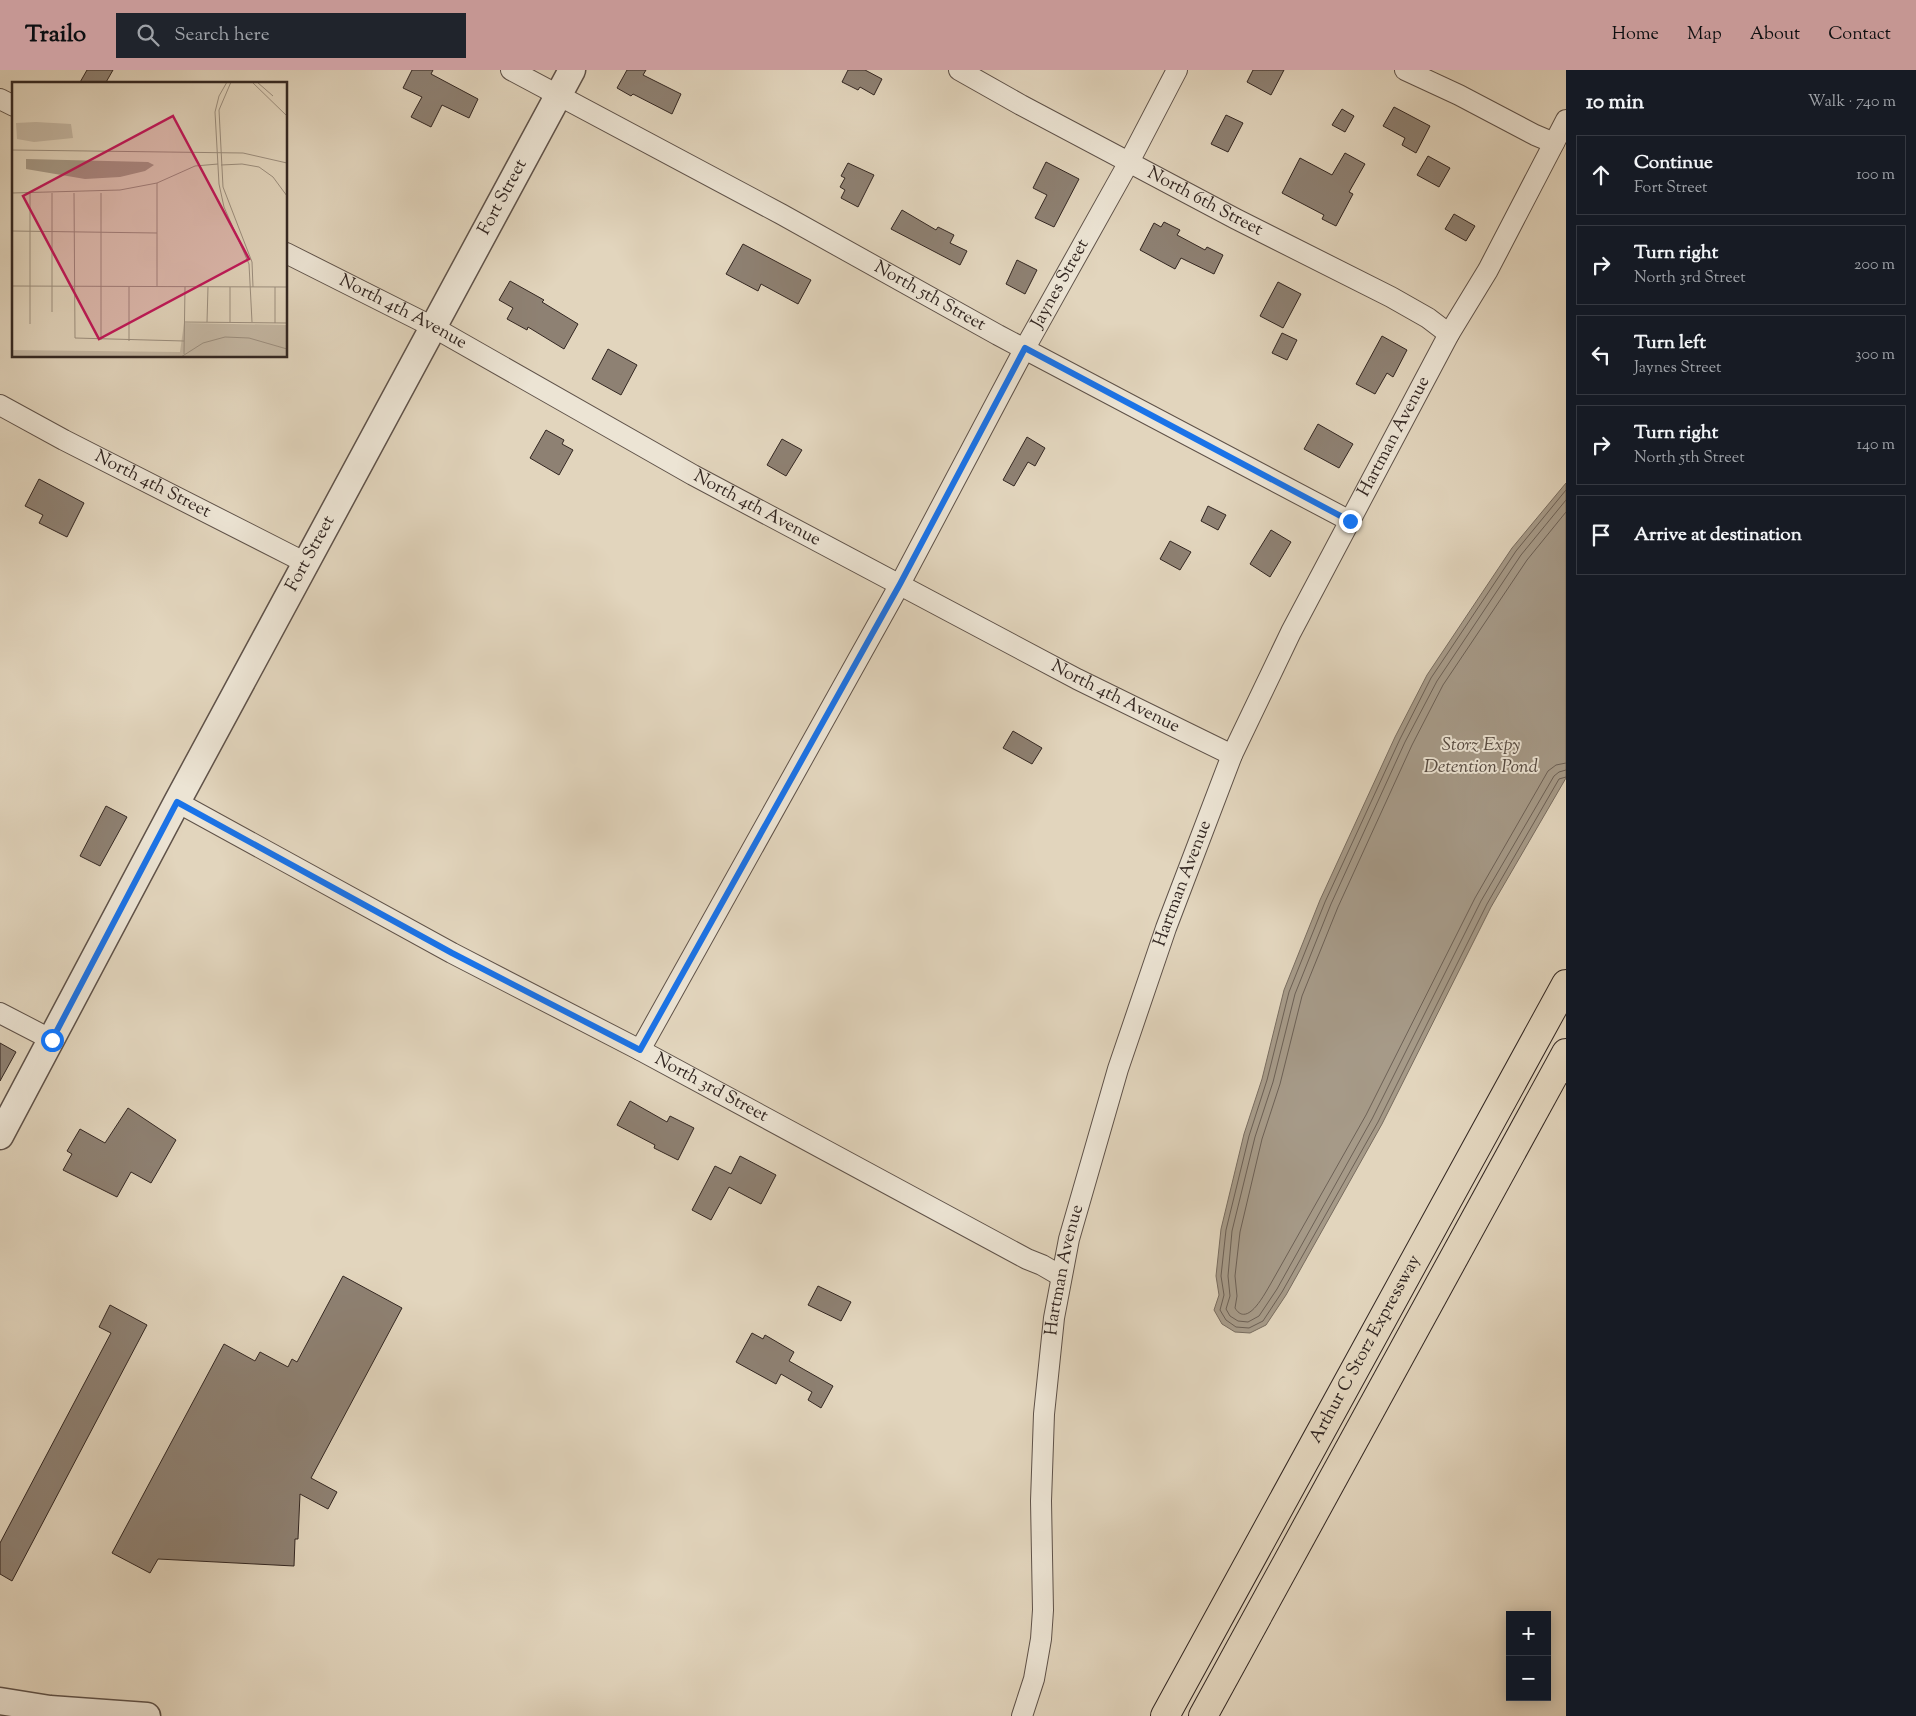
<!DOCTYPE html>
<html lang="en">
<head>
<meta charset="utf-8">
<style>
  body { margin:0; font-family:"Sorts Mill Goudy",serif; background:#20242c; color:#f1f3f6 }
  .controls { position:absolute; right:15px; bottom:15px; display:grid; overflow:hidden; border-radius:0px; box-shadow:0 2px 12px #0003 }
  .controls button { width:45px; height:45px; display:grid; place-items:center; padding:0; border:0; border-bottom:1px solid #363941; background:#171b24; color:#f1f3f6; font:25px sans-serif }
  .stop { position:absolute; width:15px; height:15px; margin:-11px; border:4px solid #1a73e8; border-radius:50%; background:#fff }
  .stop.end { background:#1a73e8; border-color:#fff; box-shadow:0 1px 5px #0008 }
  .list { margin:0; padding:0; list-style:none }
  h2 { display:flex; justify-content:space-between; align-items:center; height:65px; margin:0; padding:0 20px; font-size:21px }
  h2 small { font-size:16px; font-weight:400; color:#9ea1a6 }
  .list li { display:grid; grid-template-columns:32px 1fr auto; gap:15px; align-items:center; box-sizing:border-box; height:80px; margin:0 10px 10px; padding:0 10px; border:1px solid #363941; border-radius:0px }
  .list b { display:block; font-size:19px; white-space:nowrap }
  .list p { margin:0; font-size:16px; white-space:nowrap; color:#9ea1a6 }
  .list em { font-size:16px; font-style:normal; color:#9ea1a6 }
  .icon { flex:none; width:28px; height:28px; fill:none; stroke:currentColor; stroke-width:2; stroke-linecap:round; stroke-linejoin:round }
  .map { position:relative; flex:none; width:1566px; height:1646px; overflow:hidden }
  header { display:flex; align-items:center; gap:30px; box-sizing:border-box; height:70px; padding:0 25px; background:#c59692; color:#111 }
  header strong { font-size:24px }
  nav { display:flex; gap:28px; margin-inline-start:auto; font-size:18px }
  .search { width:350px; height:45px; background:#20242c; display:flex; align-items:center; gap:12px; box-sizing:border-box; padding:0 18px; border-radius:0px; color:#9ea1a6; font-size:19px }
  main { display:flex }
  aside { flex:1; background:#171b24 }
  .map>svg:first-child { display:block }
</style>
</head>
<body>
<header>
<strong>Trailo</strong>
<div class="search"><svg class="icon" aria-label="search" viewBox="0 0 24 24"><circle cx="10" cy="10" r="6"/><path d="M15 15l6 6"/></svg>Search here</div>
<nav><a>Home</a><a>Map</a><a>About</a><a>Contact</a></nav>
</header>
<main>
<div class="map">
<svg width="1566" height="1646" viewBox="0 0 1566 1646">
  <rect width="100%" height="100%" fill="#e2d5bd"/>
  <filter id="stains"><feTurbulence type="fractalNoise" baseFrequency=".004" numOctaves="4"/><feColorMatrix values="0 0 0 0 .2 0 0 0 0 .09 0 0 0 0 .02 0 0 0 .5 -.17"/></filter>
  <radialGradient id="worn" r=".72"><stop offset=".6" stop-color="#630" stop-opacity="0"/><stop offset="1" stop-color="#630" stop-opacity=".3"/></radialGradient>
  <path fill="#a69a88" stroke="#786c5f" d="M1566 413V708L1491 837 1382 1054 1286 1225 1266 1255 1250 1263 1235 1262 1222 1254 1214 1240 1219 1225 1216 1206 1221 1159 1244 1064 1262 1009 1284 920 1320 830 1395 667 1427 605 1512 478Z"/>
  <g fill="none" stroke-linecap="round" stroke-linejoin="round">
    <path stroke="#6c6055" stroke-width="1" d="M1566 420 1516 481 1431 608 1400 669 1325 832 1289 922 1267 1010 1249 1066 1226 1160 1221 1206 1224 1225 1220 1240 1226 1250 1236 1257 1249 1258 1263 1251 1282 1222 1378 1052 1487 834 1559 709 1566 707
      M1566 430 1521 485 1437 611 1405 672 1331 834 1295 924 1273 1012 1255 1067 1232 1161 1228 1206 1230 1226 1226 1239 1230 1246 1238 1251 1248 1252 1259 1246 1277 1219 1372 1049 1481 831 1554 706 1559 702 1566 700
      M1566 442 1527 490 1443 615 1412 675 1338 837 1302 926 1280 1014 1262 1069 1240 1162 1235 1206 1237 1226 1235 1238C1247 1258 1264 1225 1270 1215L1366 1045 1475 828 1548 701 1556 695 1566 693"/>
  </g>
  <path fill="#8e8173" stroke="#332722" d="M87 0H113L105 14H79Z
    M412 0H433L431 4 478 29 469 48 442 35 431 57 411 47 422 27 403 18Z
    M627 0H646L643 5 681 24 672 44 633 24 631 26 617 18Z
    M848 0H865L882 9 874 25 860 17 858 20 842 12Z
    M1253 0H1284L1271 25 1247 12Z
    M1394 37 1430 56 1416 83 1402 75 1405 68 1383 56Z
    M1342 39 1354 46 1345 62 1332 55Z
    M1226 45 1243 53 1228 82 1211 74Z
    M1345 83 1365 94 1349 122 1353 124 1336 156 1322 149 1324 145 1282 123 1300 88 1332 105Z
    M1428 86 1450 98 1439 117 1417 105Z
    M1046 92 1079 109 1054 157 1035 148 1047 125 1033 118Z
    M848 93 874 105 858 137 841 128 845 120 840 117 845 108 841 106Z
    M902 140 936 160 938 157 954 165 950 173 967 181 960 195 891 159Z
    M1454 144 1475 156 1466 171 1445 159Z
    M1164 152 1180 160 1177 165 1205 180 1207 177 1223 185 1214 204 1181 188 1175 199 1140 180 1154 153 1161 157Z
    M743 174 811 210 798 234 761 214 758 221 726 204Z
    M1017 190 1037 200 1025 224 1006 214Z
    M510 211 544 230 542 232 578 254 564 279 528 257 527 260 507 249 513 238 499 230Z
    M1278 212 1301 224 1283 258 1260 246Z
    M1282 263 1297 270 1287 290 1272 283Z
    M1382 266 1407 280 1393 307 1387 303 1375 324 1356 314Z
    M608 279 637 295 621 325 592 309Z
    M1318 354 1353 374 1339 398 1304 379Z
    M546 360 564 370 562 374 573 380 559 405 530 388Z
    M1027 367 1045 378 1035 396 1028 392 1014 416 1003 410Z
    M782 369 802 380 786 406 767 395Z
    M39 409 84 433 67 467 39 453 43 445 25 436Z
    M1208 436 1226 445 1218 460 1201 451Z
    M1271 460 1291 472 1270 507 1250 494Z
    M1170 471 1191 482 1180 500 1160 489Z
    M1013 661 1042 678 1032 694 1003 678Z
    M106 736 127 747 100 796 80 786Z
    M0 973 16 982 0 1011Z
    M630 1031 667 1052 670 1046 694 1058 678 1090 654 1078 655 1075 617 1055Z
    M128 1038 176 1070 151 1113 131 1102 117 1127 63 1100 72 1084 67 1081 80 1059 105 1073Z
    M740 1086 776 1105 761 1134 729 1117 711 1150 692 1140 715 1096 731 1104Z
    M343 1206 402 1238 311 1408 337 1422 328 1439 300 1424 298 1469H295L294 1496 158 1489 150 1503 112 1483 224 1274 255 1291 260 1282 288 1297 292 1289 297 1292Z
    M818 1216 851 1232 841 1251 808 1235Z
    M110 1235 147 1255 12 1511 0 1504V1473L111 1263 99 1257Z
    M752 1263 763 1269 765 1265 794 1282 789 1291 833 1316 821 1338 808 1330 812 1322 781 1304 776 1314 736 1292Z"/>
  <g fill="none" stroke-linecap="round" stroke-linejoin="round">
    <defs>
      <g id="minor">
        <path id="s1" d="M511 0 781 144 998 265 1350 451"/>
        <path id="s2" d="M959 0 1021 35 1236 149 1391 227 1428 248 1449 264"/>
        <path d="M1405 0 1459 25 1535 65 1554 73"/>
        <path d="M0 29 14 36"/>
        <path id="s3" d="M286 183 433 257 693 405 1077 609 1232 685"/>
        <path id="s4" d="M0 335 64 370 306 493"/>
        <path id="s5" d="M177 732 452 883 640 980 1027 1189 1042 1195 1061 1206"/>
        <path d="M0 943 52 970"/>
        <path id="s6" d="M640 980 900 514 1025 278 1129 92 1177 0"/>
        <path id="s7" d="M1022 1646 1034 1609 1041 1569 1043 1540 1041 1431 1044 1344 1054 1248 1069 1169 1118 999 1166 858 1232 685 1291 562 1449 264 1488 200 1566 50"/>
      </g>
      <g id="tertiary">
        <path id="s8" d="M0 1066 177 732 572 0"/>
        <path d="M0 1631 50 1639 147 1646"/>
      </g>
      <g id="trunk">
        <path id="s9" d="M1165 1646 1566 914"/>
        <path d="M1203 1646 1566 983"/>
      </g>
    </defs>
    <use href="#minor" stroke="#5f5249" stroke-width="22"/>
    <use href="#tertiary" stroke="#5f5249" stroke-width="29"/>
    <use href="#trunk" stroke="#332722" stroke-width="30"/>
    <use href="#minor" stroke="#ece4d4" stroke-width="20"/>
    <use href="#tertiary" stroke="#ece4d4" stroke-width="26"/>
    <use href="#trunk" stroke="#e2d5bd" stroke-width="28"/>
  </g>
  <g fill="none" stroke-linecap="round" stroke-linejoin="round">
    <path stroke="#1a73e8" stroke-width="6" d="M52 970 177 732 452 883 640 980 900 514 1025 278 1350 451"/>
  </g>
  <g text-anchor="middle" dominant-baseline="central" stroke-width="4" stroke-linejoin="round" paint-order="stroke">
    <g font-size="18" fill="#332722" stroke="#ece4d4">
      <text stroke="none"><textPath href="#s8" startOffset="1065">Fort Street</textPath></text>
      <text stroke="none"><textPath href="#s2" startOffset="279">North 6th Street</textPath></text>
      <text stroke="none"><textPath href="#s6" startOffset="874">Jaynes Street</textPath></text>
      <text stroke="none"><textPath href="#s1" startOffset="476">North 5th Street</textPath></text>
      <text stroke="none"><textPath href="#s3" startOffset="131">North 4th Avenue</textPath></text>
      <text stroke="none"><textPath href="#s7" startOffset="1350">Hartman Avenue</textPath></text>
      <text stroke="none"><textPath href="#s4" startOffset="172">North 4th Street</textPath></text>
      <text stroke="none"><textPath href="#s3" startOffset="536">North 4th Avenue</textPath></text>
      <text stroke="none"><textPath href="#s8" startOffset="660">Fort Street</textPath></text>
      <text stroke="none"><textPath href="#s3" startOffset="941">North 4th Avenue</textPath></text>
      <text stroke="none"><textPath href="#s7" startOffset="855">Hartman Avenue</textPath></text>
      <text stroke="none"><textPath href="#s5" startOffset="606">North 3rd Street</textPath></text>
      <text stroke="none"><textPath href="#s7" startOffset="450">Hartman Avenue</textPath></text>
      <text stroke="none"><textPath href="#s9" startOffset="418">Arthur C Storz Expressway</textPath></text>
    </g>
    <g font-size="19" font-style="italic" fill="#564a41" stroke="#ece4d4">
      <text x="1481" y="675">Storz Expy<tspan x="1481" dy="22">Detention Pond</tspan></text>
    </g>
  </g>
  <g transform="translate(12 12)">
    <rect width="275" height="275" fill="#e2d5bd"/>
    <path d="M24 40 59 42 61 56 22 60 5 57 4 41ZM172 241 275 243V275H0V268L168 270Z" fill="#c4b7a3"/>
    <path d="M14 77 136 80 142 83 133 89 108 95 73 97 14 87Z" fill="#a69a88"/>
    <path fill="none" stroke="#9c8f7f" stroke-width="1" d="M215 0 207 14 203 30 207 102 212 125 237 182 240 240M219 0 207 28 211 105 240 180 241 205M240 0 275 34M245 0 261 14M0 68 231 71 275 81M209 83 230 82 247 85 261 95 275 114M0 111 108 108 145 101 183 84 206 82M62 111 63 256 172 259M0 149 145 151M0 204 275 205M145 205V101M218 205V240M263 205V241M40 230V111M172 240 275 241M195 240 196 205M18 242V111M89 258V111M117 259V205M172 272 173 205M169 275 191 261 213 255 237 256 275 267"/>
    <path fill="#c2185b" fill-opacity="0.15" stroke="#c2185b" stroke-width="2.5" d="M161 34 237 177 87 257 11 114Z"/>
    <rect width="275" height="275" fill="none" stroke="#332722" stroke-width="2.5"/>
  </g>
  <rect width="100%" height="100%" filter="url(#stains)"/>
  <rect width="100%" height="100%" fill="url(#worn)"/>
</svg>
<div class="controls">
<button>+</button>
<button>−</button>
</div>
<div class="stop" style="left:52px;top:970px"></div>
<div class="stop end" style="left:1350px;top:451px"></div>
</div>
<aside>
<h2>10 min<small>Walk · 740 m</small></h2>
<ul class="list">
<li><svg class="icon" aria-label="ahead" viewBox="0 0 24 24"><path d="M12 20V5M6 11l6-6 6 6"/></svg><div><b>Continue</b><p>Fort Street</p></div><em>100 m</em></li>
<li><svg class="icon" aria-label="right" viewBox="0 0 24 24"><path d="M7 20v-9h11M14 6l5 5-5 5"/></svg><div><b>Turn right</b><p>North 3rd Street</p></div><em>200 m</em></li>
<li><svg class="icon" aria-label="left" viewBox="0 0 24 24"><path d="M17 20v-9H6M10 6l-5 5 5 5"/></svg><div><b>Turn left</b><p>Jaynes Street</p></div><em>300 m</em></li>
<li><svg class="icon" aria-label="right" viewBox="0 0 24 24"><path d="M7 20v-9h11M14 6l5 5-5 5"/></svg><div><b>Turn right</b><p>North 5th Street</p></div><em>140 m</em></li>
<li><svg class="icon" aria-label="arrive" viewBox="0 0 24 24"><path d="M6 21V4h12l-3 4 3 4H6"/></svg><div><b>Arrive at destination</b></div></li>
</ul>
</aside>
</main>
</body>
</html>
